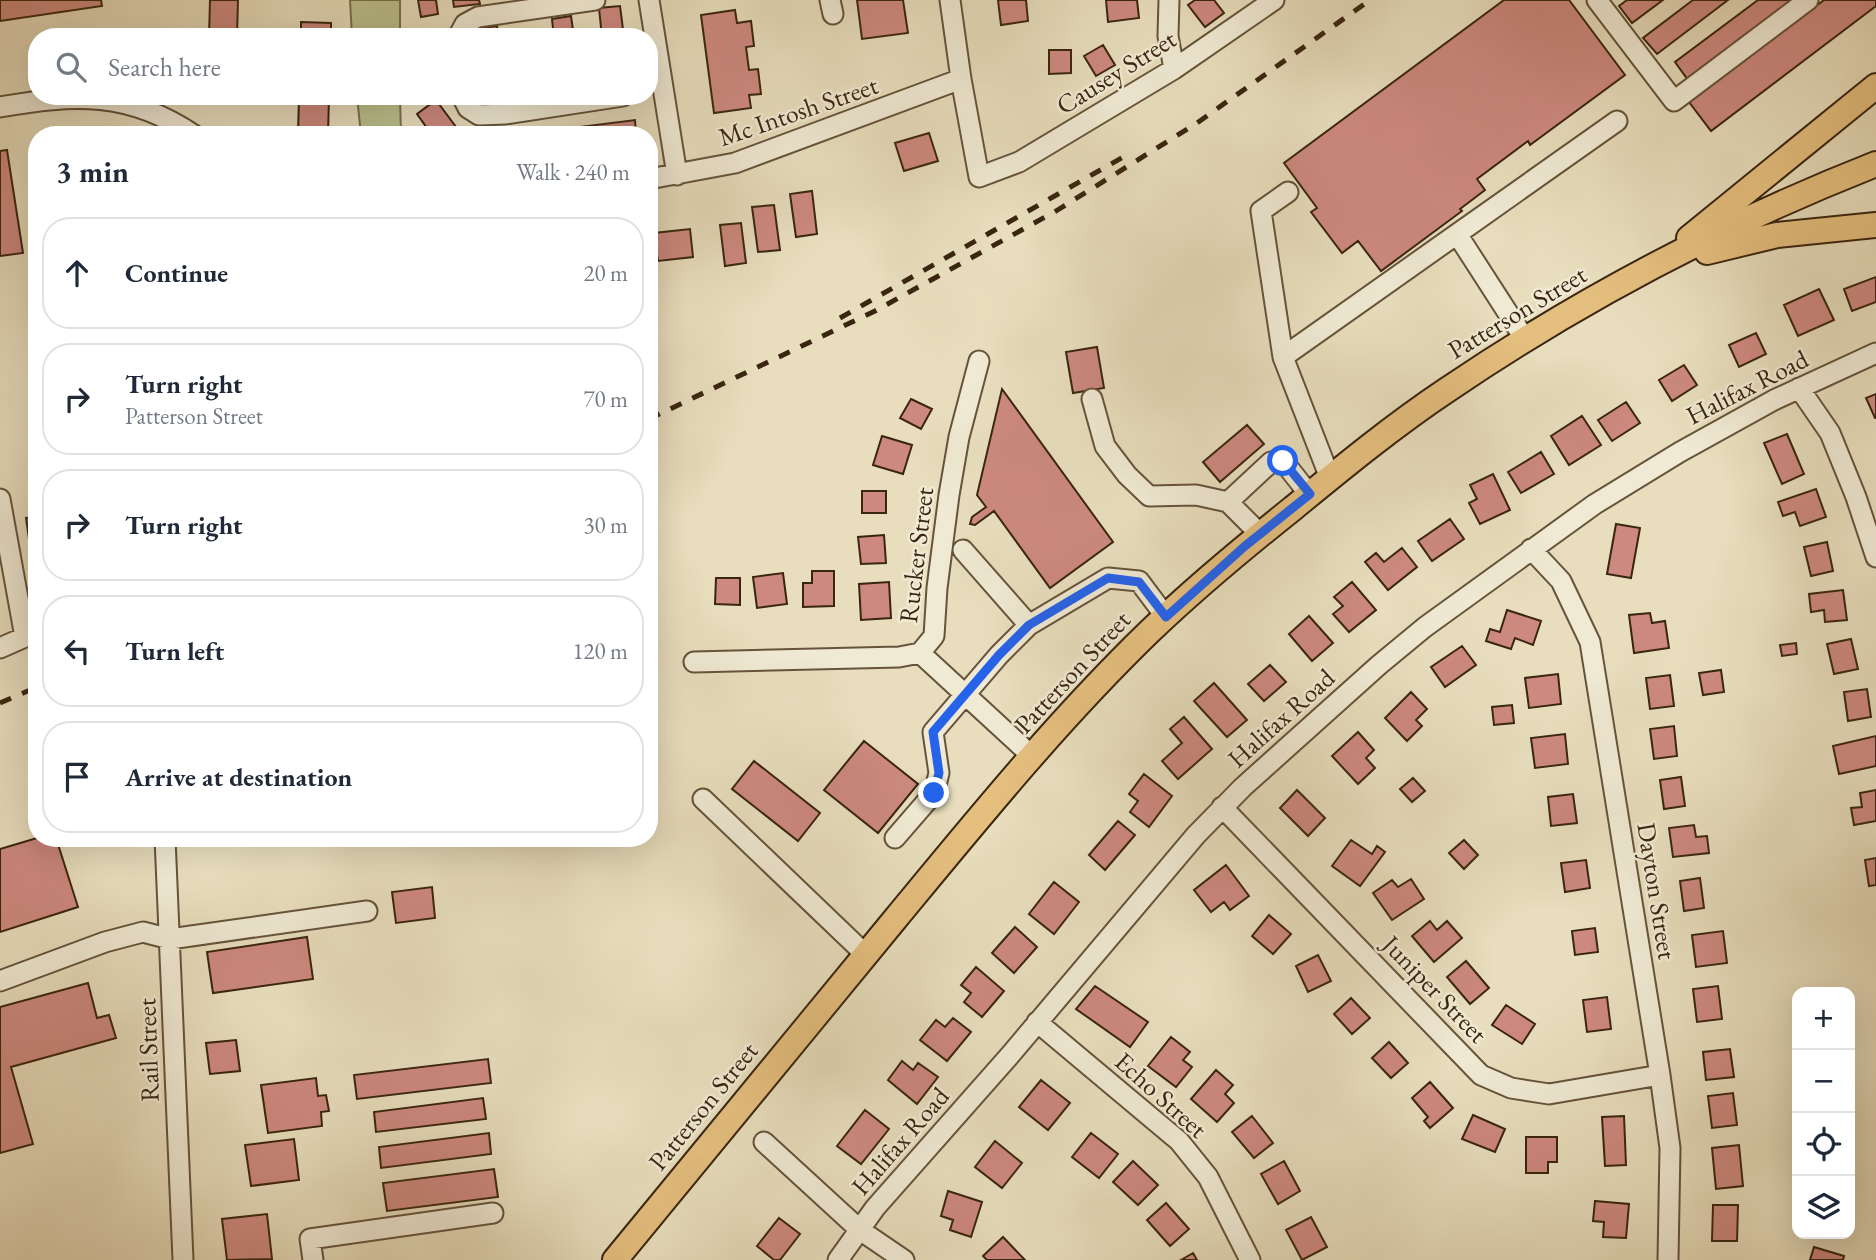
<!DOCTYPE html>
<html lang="en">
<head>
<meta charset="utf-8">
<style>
  body { margin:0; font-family:"EB Garamond",serif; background:#f6f6f7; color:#1f2937 }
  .controls { position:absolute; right:21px; bottom:21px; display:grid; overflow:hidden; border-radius:14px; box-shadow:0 7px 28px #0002 }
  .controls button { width:63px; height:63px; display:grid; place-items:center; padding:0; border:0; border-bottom:2px solid #e0e1e3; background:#fff; color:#1f2937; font:35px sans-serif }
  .stop { position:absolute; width:21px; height:21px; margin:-16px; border:5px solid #2563eb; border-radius:50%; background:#fff }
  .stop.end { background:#2563eb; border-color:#fff; box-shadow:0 2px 7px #0008 }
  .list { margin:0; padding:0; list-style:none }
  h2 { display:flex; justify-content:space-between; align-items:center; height:91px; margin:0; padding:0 28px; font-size:30px }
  h2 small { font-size:23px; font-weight:400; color:#747a83 }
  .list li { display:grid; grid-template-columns:46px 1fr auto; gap:21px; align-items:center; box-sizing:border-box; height:112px; margin:0 14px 14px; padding:0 14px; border:2px solid #e0e1e3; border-radius:28px }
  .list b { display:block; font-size:26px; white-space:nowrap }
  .list p { margin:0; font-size:23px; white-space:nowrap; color:#747a83 }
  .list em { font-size:23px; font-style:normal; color:#747a83 }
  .icon { flex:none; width:38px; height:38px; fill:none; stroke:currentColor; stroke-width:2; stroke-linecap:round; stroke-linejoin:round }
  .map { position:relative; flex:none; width:1876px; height:1260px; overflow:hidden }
  .search { position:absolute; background:#fff; box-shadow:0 7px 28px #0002; left:28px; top:28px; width:630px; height:77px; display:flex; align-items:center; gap:18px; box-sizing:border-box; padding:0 24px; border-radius:28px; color:#747a83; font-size:26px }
  .panel { position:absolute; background:#fff; box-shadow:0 7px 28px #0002; left:28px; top:126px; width:630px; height:721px; border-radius:28px }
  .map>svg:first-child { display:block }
</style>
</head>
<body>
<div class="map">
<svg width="1876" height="1260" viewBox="0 0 1876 1260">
  <rect width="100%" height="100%" fill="#e8debd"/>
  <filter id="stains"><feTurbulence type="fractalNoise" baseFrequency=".00286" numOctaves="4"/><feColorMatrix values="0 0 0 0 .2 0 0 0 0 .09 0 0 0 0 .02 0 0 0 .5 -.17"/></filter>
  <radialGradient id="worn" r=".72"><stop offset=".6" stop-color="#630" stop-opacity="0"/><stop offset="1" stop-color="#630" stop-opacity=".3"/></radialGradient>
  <path fill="#bbc08d" stroke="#7a724e" stroke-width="2" d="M350 0H400V37H352Z
    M357 96H400L401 135H361Z"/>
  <path fill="#cd897f" stroke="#3a2510" stroke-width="2" d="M0 0H101L102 6 0 21Z
    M210 0H238L237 37H209Z
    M418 0H436L438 14 421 17Z
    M453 0H479L480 4 454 7Z
    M857 0H903L908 33 862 39Z
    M998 0H1026L1028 21 1001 25Z
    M1106 0H1137L1139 18 1108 22Z
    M1195 0H1214L1224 13 1205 27 1188 5Z
    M1504 0H1569L1625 75 1530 145 1528 141 1477 179 1485 190 1460 209 1462 211 1381 271 1358 241 1342 253 1311 212 1317 208 1284 163Z
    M1627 0H1663L1632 23 1619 6Z
    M1693 0H1728L1657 54 1643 38Z
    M1758 0H1794L1688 80 1675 62Z
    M1824 0H1876V6L1711 131 1689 102Z
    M620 6 624 37H602L599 8Z
    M735 10 737 23 751 21 754 46 746 47 749 70 758 69 761 94 749 95 751 108 714 113 701 15Z
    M571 16 574 37H554L552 19Z
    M301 22 331 23V37H301Z
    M497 26 499 37H477L476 29Z
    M1103 45 1115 65 1096 76 1084 56Z
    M1049 50H1071V73L1049 74Z
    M208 96H236V100L208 99Z
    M299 96H329L328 135H298Z
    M436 100 462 135H432L417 114Z
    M635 120 636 135H572L571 128Z
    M929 133 938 161 904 171 895 143Z
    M7 150 23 253 0 256V151Z
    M812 191 817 234 796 237 790 194Z
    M774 205 780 250 758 252 752 207Z
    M741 223 746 263 725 266 720 225Z
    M690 229 693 257 658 261 654 233Z
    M1876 277V302L1852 311 1844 289Z
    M1819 289 1834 320 1798 336 1784 305Z
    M1756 333 1766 354 1739 367 1729 345Z
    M1097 347 1104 388 1073 393 1066 352Z
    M1684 365 1697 385 1672 401 1659 380Z
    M1002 389 1113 542 1050 588 994 511 975 525 970 524 972 517 986 507 977 495Z
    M1876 394V418H1875L1866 398Z
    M911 399 932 409 921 429 900 418Z
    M1626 402 1640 423 1612 441 1598 420Z
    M1582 416 1601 445 1569 465 1551 436Z
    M1247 425 1264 444 1220 482 1203 462Z
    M1787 434 1804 474 1782 484 1764 443Z
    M882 436 912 445 903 474 873 465Z
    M1541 452 1554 474 1521 493 1508 472Z
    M1493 474 1510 510 1480 524 1469 503 1477 499 1470 485Z
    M1816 489 1826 517 1800 526 1795 512 1783 516 1778 502Z
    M862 491H886V513H862Z
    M37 516V545L30 546 26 518Z
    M1450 519 1464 539 1432 561 1418 541Z
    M1616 524 1640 528 1631 578 1607 574Z
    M884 535 886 563 861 564 858 537Z
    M1827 542 1833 571 1811 576 1804 547Z
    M1402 548 1417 567 1388 590 1365 562 1376 553 1384 562Z
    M812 571H834V606L803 607V583H812Z
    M783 573 787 604 757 608 753 577Z
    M716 578H740V605L715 604Z
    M889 582 891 618 861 620 859 584Z
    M1352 582 1376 610 1349 632 1333 614 1343 606 1334 597Z
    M1843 590 1847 620 1825 622 1824 610 1811 612 1809 594Z
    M1507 610 1541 621 1533 645 1515 638 1511 649 1486 641 1490 629 1500 632Z
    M1650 613 1652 623 1665 621 1669 648 1634 653 1629 615Z
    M1309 616 1333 643 1312 661 1289 634Z
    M1851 639 1858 669 1834 674 1827 644Z
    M1796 643 1797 654 1782 656 1780 645Z
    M1462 646 1476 665 1445 687 1431 667Z
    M1270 665 1286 682 1264 701 1248 684Z
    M1721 670 1724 692 1703 695 1699 673Z
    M1558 674 1561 704 1529 708 1525 678Z
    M1670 675 1674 706 1650 709 1646 678Z
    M1214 683 1247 720 1227 737 1194 701Z
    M1867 689 1871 717 1848 721 1844 692Z
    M1411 692 1427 709 1416 720 1422 726 1407 741 1385 718Z
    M1512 705 1514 723 1494 725 1492 707Z
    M1184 717 1212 749 1178 779 1162 761 1182 743 1170 729Z
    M1674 726 1677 756 1654 759 1650 729Z
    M1358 732 1374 750 1366 758 1375 768 1358 784 1332 756Z
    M1565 734 1568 764 1535 768 1531 738Z
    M1876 736V766L1839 774 1833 746Z
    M864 741 918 784 878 833 824 790Z
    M754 761 820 813 798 841 732 789Z
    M1144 774 1172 796 1149 827 1130 812 1138 801 1129 794Z
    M1681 777 1685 806 1664 809 1660 780Z
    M1413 778 1425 791 1412 802 1400 789Z
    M1297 790 1325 818 1308 836 1280 808Z
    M1876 790V821L1854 825 1851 808 1862 807 1860 793Z
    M1573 794 1577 823 1551 826 1548 797Z
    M1118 821 1135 835 1105 870 1089 855Z
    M1694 825 1696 837 1707 836 1709 853 1673 857 1669 828Z
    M37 838H56L78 907 0 932V849Z
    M1351 840 1372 854 1377 846 1385 852 1360 886 1332 866Z
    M1464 840 1478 855 1464 869 1449 853Z
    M1876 858V885L1869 886 1865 860Z
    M1586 860 1590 888 1565 892 1561 863Z
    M1226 865 1249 896 1230 910 1224 902 1211 912 1194 890Z
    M1700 878 1704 908 1684 911 1680 881Z
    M1411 879 1424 899 1392 920 1373 893 1392 880 1398 887Z
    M1054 882 1079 902 1054 934 1029 914Z
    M432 887 435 918 396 923 392 892Z
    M1269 915 1291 934 1273 954 1252 936Z
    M1430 921 1437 930 1447 921 1462 938 1434 962 1412 936Z
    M1015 927 1037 947 1014 973 992 953Z
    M1595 928 1598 952 1575 955 1572 931Z
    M1723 931 1727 963 1696 967 1692 935Z
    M307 937 313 979 213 993 207 952Z
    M1318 955 1331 981 1308 992 1296 966Z
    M1466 961 1489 988 1470 1004 1447 977Z
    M976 967 1004 991 982 1017 964 1002 971 993 961 985Z
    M88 983 97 1018 109 1015 116 1038 11 1067 33 1144 0 1153V1007Z
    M1095 986 1148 1022 1130 1047 1076 1009Z
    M1718 986 1722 1019 1697 1022 1693 989Z
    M1607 997 1611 1029 1587 1032 1583 1000Z
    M1351 998 1370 1018 1352 1034 1334 1014Z
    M1506 1005 1535 1024 1522 1044 1492 1025Z
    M953 1018 971 1032 947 1061 920 1040 936 1020 945 1027Z
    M1171 1037 1190 1052 1183 1060 1192 1067 1176 1087 1148 1066Z
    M236 1040 240 1071 210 1074 206 1043Z
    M1389 1042 1408 1063 1391 1078 1372 1058Z
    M1730 1049 1734 1077 1706 1080 1703 1052Z
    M488 1059 491 1083 357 1099 354 1075Z
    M902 1061 913 1070 918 1063 938 1077 917 1104 888 1080Z
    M1216 1070 1233 1085 1225 1094 1234 1103 1217 1122 1191 1099Z
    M316 1078 318 1096 326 1095 329 1111 321 1112 322 1126 268 1133 261 1085Z
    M1041 1080 1070 1103 1048 1130 1019 1107Z
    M1430 1082 1453 1108 1430 1128 1424 1121 1428 1117 1412 1098Z
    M1733 1093 1737 1125 1712 1128 1708 1096Z
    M483 1098 486 1119 376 1132 374 1112Z
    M865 1110 889 1129 861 1164 837 1146Z
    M1473 1115 1505 1129 1495 1152 1462 1139Z
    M1252 1116 1273 1143 1254 1158 1232 1132Z
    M1624 1116 1626 1165 1605 1166 1602 1117Z
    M489 1133 491 1154 381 1168 379 1147Z
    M1091 1133 1118 1154 1099 1178 1072 1157Z
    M1526 1137H1557V1162H1548V1173H1526Z
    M294 1139 299 1180 251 1186 245 1145Z
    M995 1141 1022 1163 1002 1188 975 1167Z
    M1739 1145 1743 1186 1716 1189 1712 1148Z
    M1133 1161 1158 1185 1138 1205 1113 1182Z
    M1284 1161 1300 1191 1278 1204 1261 1174Z
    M494 1169 498 1197 387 1211 383 1183Z
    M948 1191 982 1202 971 1237 950 1230 953 1220 941 1216Z
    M1595 1201 1629 1204 1626 1238 1603 1237 1604 1222 1593 1221Z
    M1166 1203 1189 1229 1170 1246 1147 1220Z
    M1713 1205H1738L1737 1241H1712Z
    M267 1214 272 1259 227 1260 222 1219Z
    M1311 1217 1327 1247 1302 1260 1286 1230Z
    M779 1218 800 1234 780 1260H774L757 1246Z
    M1003 1237 1025 1260H987L983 1256Z
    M1814 1247 1844 1256 1843 1260H1810Z
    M1193 1253 1197 1260H1181Z"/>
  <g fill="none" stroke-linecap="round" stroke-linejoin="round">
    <defs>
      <path id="minor" d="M649 0 677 175
        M830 0 833 14
        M950 0 961 79 979 177 1019 162 1174 69 1274 0
        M1169 0 1168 36 1174 69
        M1597 0 1674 101 1808 0
        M458 37 465 24 478 17 595 0
        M462 96 468 108 479 115 505 114 623 96
        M0 107C74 94 129 91 194 135
        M649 179 735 163 961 79
        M1457 234 1617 121
        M1283 357 1261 211 1288 192
        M1799 388 1830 433 1856 497 1876 557
        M1092 399 1105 446 1127 475 1149 496 1196 495 1228 502 1260 534
        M1330 478 1283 357 1457 234 1526 341
        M0 499 25 637 0 648
        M1228 502 1271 462 1283 461 1309 494
        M1531 549 1561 581 1590 642 1660 1075 1670 1148 1668 1260
        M963 550 1029 625
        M920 653 1033 757
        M694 662 899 657 920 653 934 636 937 588 949 495 959 437 979 361
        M703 799 866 955
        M1222 807 1481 1075 1511 1088 1549 1094 1660 1075
        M165 838 183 1260
        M895 838 934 793 939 773 933 732 999 655 1029 625 1108 578 1139 581 1166 617
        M0 981 105 942 143 932 170 939 367 911
        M1037 1022 1179 1141 1208 1177 1250 1260
        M764 1142 860 1230 904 1260
        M313 1260 310 1239 493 1213
        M838 1260 875 1208 1011 1054 1196 835 1243 787 1379 665 1425 627 1595 504 1680 452 1774 400 1876 353"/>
      <path id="major" d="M1689 238 1876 86
        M1707 252 1777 235 1876 225
        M615 1260C709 1146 803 1032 896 918 977 820 1058 720 1150 631 1195 588 1243 548 1292 509 1342 468 1393 426 1447 390 1581 299 1726 223 1876 164"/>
    </defs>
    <use href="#minor" stroke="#66533b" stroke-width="23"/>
    <use href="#major" stroke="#3a2510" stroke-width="28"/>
    <use href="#minor" stroke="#f0ead4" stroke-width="19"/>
    <use href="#major" stroke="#e4bf7e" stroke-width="24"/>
    <path stroke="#3a2510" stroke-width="5" stroke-dasharray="12 12" stroke-linecap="butt" d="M840 318 1132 152
      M649 419 875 311 1056 211 1197 123 1370 0
      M0 703 37 687"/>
  </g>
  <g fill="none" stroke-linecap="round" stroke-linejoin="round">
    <path stroke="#2563eb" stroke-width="9" d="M934 793 939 773 933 732 999 655 1029 625 1108 578 1139 582 1166 617 1245 546 1310 494 1283 461"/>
  </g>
  <g text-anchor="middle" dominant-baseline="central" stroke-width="5" stroke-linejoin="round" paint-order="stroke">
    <g font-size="26" fill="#3a2510" stroke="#f0ead4">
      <text transform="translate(1116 72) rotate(-32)">Causey Street</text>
      <text transform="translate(798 111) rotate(-19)">Mc Intosh Street</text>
      <text transform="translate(1517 312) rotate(-31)">Patterson Street</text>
      <text transform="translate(1747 387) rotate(-27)">Halifax Road</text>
      <text transform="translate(916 555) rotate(-83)">Rucker Street</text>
      <text transform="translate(1072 672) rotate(-47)">Patterson Street</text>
      <text transform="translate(1281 718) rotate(-42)">Halifax Road</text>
      <text transform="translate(1657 891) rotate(81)">Dayton Street</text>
      <text transform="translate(1435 989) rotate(46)">Juniper Street</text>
      <text transform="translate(148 1050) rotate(-92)">Rail Street</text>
      <text transform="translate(1161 1095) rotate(42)">Echo Street</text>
      <text transform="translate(703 1106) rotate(-51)">Patterson Street</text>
      <text transform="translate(900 1141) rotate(-49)">Halifax Road</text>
    </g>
  </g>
  <rect width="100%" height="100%" filter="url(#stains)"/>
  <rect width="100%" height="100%" fill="url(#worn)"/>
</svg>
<div class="controls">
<button>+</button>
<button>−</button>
<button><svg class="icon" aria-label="locate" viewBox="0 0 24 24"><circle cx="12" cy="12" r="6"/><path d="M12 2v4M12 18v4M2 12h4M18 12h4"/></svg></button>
<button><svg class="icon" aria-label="layers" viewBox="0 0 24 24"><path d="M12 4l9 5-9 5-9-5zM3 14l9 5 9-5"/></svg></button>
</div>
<div class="stop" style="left:1283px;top:461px"></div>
<div class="stop end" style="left:934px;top:793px"></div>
<div class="search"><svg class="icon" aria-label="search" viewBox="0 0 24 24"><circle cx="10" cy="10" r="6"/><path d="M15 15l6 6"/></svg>Search here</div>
<section class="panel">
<h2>3 min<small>Walk · 240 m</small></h2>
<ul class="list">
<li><svg class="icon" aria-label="ahead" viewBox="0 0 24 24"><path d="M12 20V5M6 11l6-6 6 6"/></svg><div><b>Continue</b></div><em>20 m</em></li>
<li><svg class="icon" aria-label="right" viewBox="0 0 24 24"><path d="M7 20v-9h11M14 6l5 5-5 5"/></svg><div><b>Turn right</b><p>Patterson Street</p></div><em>70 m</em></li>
<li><svg class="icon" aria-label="right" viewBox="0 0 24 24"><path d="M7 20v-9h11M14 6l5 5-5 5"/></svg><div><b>Turn right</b></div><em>30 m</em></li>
<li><svg class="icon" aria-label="left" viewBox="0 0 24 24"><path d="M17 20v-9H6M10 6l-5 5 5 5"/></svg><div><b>Turn left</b></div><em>120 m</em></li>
<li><svg class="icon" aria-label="arrive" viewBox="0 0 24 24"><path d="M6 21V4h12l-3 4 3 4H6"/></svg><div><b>Arrive at destination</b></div></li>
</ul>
</section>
</div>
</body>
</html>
